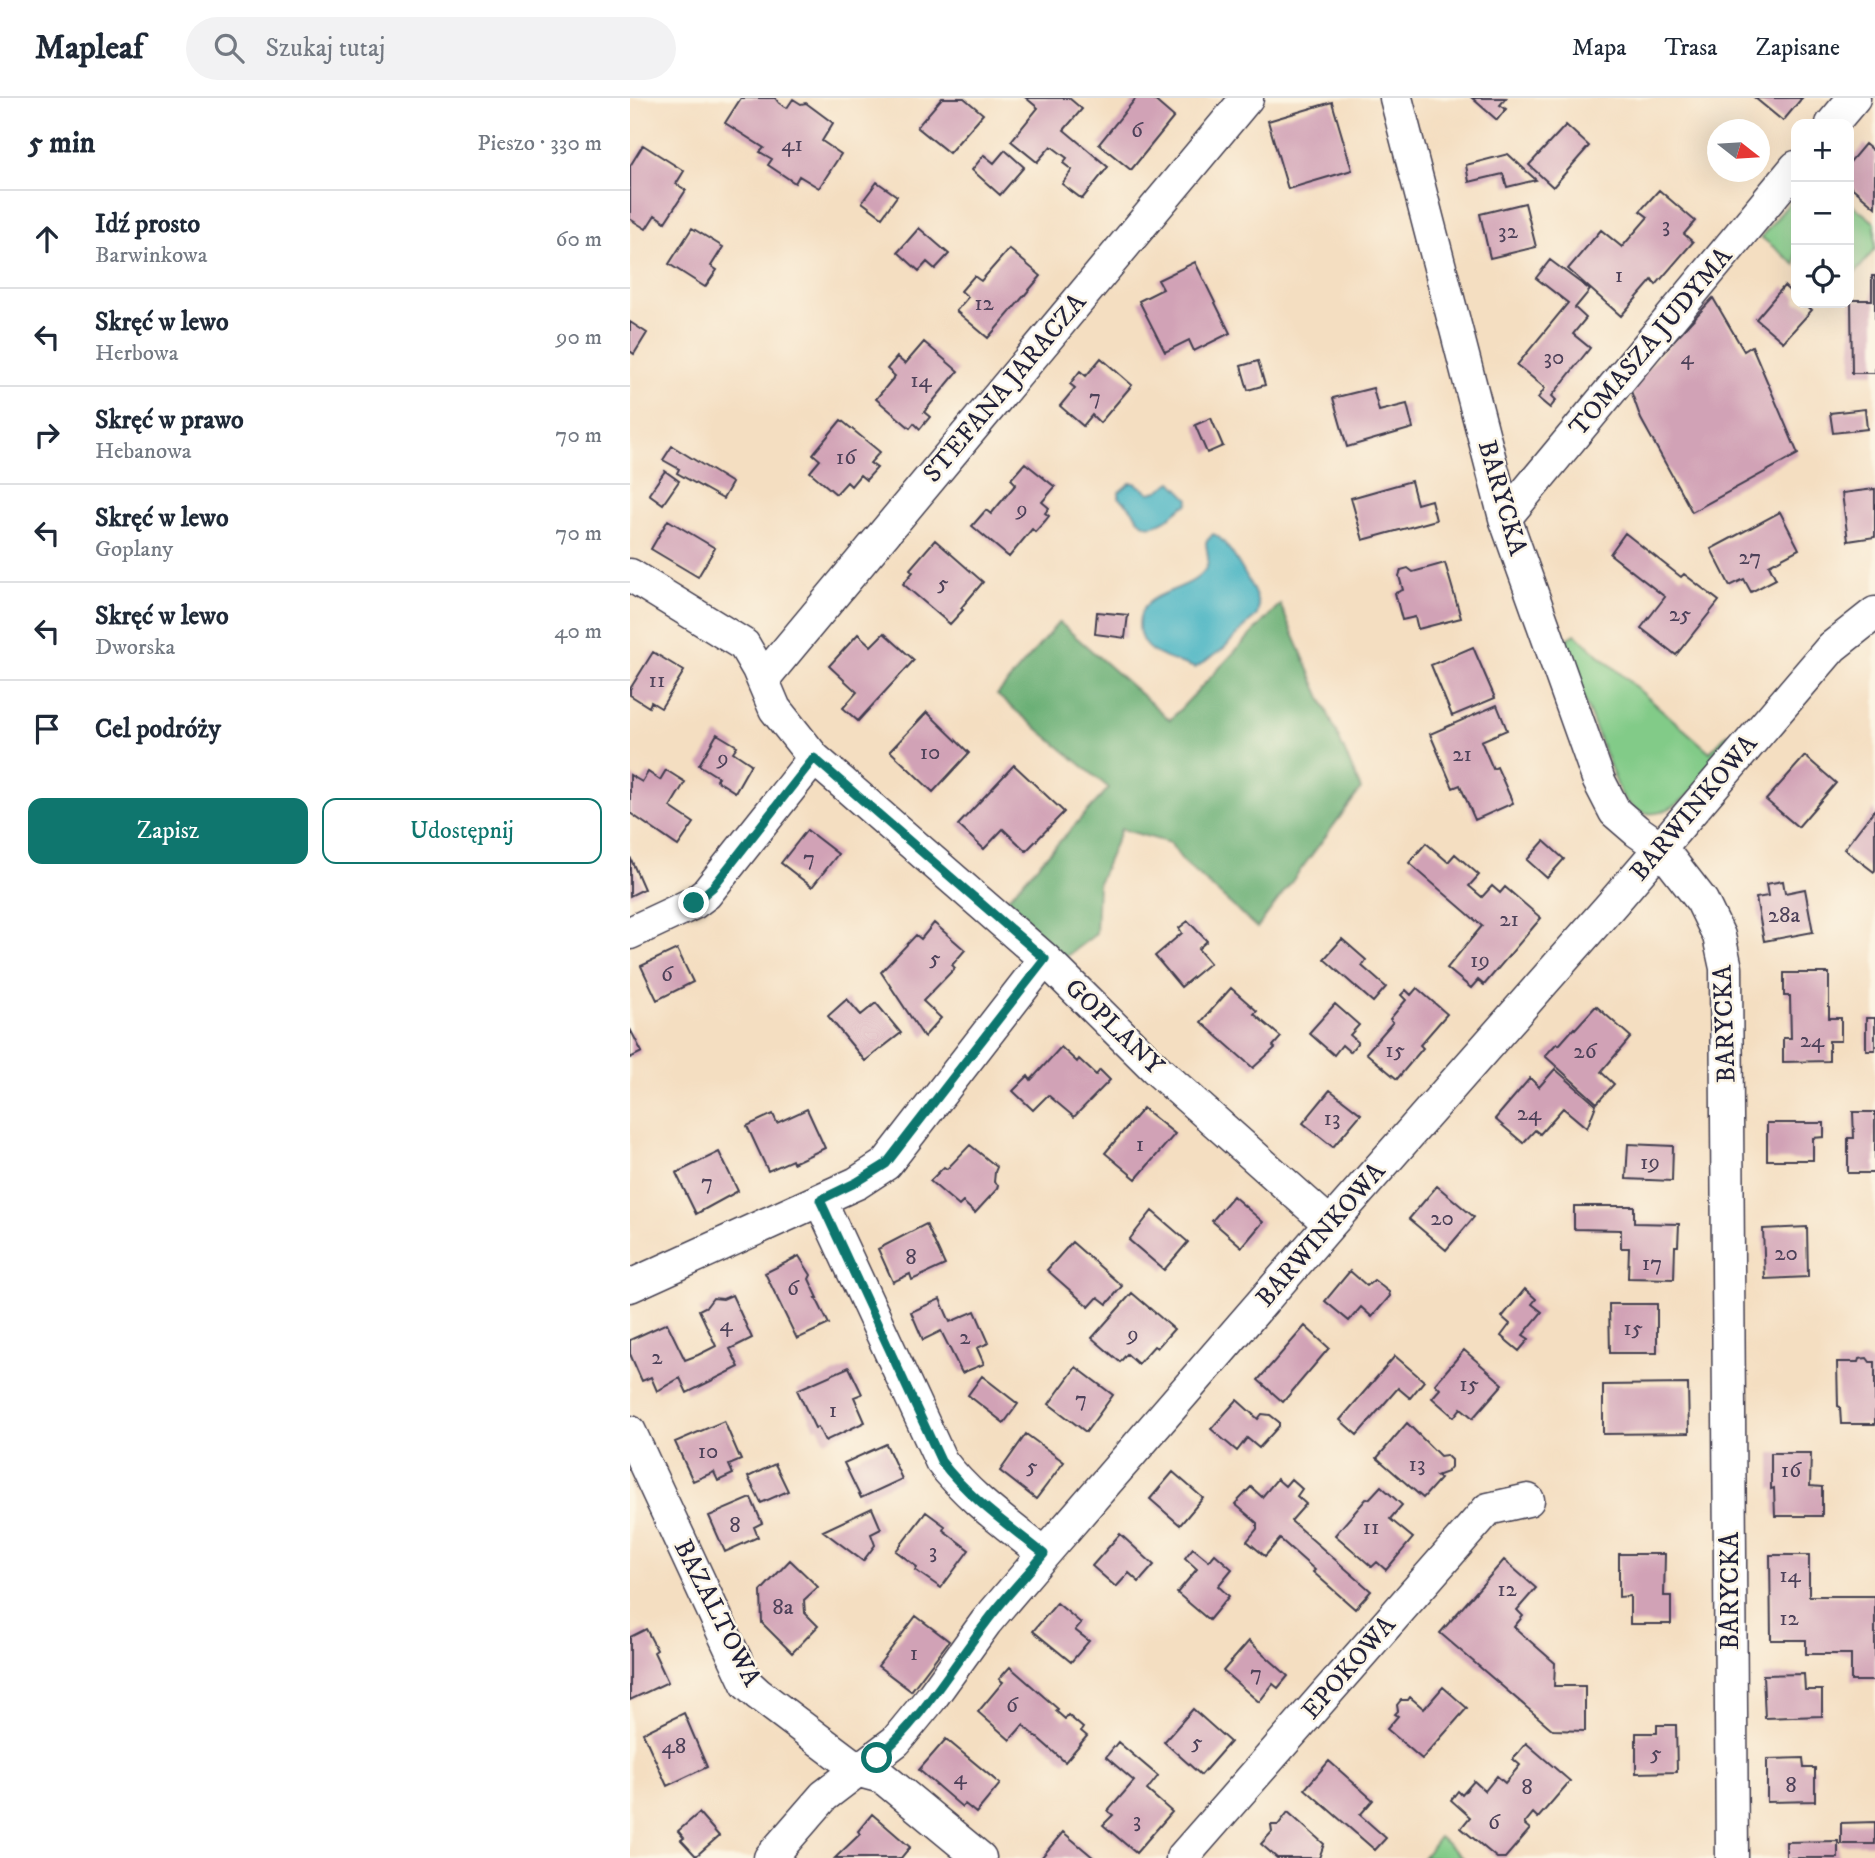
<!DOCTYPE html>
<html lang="pl">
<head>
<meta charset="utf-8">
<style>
  body { margin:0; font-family:"IM FELL DW Pica",serif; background:#f2f2f3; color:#1f2937 }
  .controls { position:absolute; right:21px; top:21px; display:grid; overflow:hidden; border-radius:14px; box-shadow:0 7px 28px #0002 }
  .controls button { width:63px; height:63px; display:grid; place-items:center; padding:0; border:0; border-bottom:2px solid #e0e1e3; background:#fff; color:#1f2937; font:35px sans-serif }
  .compass { position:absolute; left:1077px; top:21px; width:63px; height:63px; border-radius:50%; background:#fff; box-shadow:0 7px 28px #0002; rotate:107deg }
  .stop { position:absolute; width:21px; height:21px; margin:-16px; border:5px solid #0f766e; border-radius:50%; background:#fff }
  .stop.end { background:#0f766e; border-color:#fff; box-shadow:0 2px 7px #0008 }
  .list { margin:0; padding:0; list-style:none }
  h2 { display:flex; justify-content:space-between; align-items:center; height:91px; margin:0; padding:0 28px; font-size:30px }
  h2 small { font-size:23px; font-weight:400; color:#747a83 }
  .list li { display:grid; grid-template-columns:46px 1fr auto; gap:21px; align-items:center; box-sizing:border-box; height:98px; padding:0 28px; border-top:2px solid #e0e1e3 }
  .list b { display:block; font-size:26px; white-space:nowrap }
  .list p { margin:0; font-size:23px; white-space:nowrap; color:#747a83 }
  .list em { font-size:23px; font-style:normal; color:#747a83 }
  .actions { display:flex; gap:14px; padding:21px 28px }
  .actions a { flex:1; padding:16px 0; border:2px solid #0f766e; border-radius:14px; text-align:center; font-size:24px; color:#0f766e }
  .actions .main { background:#0f766e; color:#fff }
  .icon { flex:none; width:38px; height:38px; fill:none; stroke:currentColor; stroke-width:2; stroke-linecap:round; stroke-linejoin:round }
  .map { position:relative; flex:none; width:1245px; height:1760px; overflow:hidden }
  header { display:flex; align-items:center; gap:42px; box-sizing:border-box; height:98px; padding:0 35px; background:#fff; border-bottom:2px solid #e0e1e3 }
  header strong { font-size:33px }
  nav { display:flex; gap:38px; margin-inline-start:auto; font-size:24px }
  .search { width:490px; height:63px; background:#f2f2f3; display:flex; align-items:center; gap:18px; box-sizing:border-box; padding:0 24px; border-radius:38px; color:#747a83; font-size:26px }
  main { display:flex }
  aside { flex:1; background:#fff }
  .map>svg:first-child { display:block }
</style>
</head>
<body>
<header>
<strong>Mapleaf</strong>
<div class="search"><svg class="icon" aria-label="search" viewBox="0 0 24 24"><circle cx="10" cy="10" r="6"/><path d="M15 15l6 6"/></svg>Szukaj tutaj</div>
<nav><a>Mapa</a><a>Trasa</a><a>Zapisane</a></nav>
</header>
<main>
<aside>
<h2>5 min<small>Pieszo · 330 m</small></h2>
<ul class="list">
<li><svg class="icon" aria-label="ahead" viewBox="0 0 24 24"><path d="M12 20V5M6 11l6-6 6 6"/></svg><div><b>Idź prosto</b><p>Barwinkowa</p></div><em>60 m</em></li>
<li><svg class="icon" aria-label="left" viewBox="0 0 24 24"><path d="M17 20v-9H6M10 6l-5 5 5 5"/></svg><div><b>Skręć w lewo</b><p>Herbowa</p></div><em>90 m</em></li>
<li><svg class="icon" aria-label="right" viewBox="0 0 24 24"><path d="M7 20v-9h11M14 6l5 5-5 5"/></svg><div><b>Skręć w prawo</b><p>Hebanowa</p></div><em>70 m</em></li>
<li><svg class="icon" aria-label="left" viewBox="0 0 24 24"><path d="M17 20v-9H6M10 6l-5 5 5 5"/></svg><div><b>Skręć w lewo</b><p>Goplany</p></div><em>70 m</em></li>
<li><svg class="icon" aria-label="left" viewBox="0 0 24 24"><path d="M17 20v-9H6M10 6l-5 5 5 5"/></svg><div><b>Skręć w lewo</b><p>Dworska</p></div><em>40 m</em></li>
<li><svg class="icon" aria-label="arrive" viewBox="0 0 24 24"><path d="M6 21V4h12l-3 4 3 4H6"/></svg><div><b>Cel podróży</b></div></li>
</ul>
<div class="actions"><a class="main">Zapisz</a><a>Udostępnij</a></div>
</aside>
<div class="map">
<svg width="1245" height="1760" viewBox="0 0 1245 1760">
  <rect width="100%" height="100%" fill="#fcf5e5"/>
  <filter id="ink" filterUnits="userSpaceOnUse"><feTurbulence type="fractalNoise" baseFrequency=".0143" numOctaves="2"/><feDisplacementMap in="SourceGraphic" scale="14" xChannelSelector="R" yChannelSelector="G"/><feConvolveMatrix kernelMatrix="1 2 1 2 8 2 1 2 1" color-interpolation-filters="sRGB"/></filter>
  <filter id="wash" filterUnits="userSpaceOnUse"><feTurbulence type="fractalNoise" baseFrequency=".00686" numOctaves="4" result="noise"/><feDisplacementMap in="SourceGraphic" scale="28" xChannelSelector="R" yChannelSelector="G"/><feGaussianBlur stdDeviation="1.57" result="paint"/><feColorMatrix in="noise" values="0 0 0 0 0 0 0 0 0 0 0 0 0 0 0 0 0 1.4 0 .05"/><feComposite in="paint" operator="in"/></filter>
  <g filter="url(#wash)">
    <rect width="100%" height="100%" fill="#f4dec1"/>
    <path fill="#82cb88" stroke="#527662" stroke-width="2" d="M1166 97V167L1131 139Z
      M1219 104 1245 125V151L1219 183Z
      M945 536 1080 654 1098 635 1105 645C1079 675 1026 753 990 694L933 547 936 542Z
      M809 1739 833 1760H793Z"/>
    <path fill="#69af74" stroke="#466858" stroke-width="2" d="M650 506 731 691 627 830 552 762 540 745 491 731 468 786 466 836 434 860 374 804 479 690 367 597 429 524 540 622Z"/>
    <path fill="#47b4c3" stroke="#346b7f" stroke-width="2" d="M542 384 559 401 558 406C548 410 543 418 534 423 506 439 509 409 489 400V394L500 385H505L520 395 528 393Z
      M583 436C596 439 625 491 628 506 629 510 628 513 627 517L593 551 565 570C544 561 509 559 509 527 508 490 560 497 576 470 581 463 576 452 576 444Z"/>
    <g id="blocks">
      <path fill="#d1a2b6" d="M111 0H145L149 5 157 10 163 1 171 6 176 5 203 25 192 43 211 56 189 90 169 78 165 85 138 67 142 61 130 54 134 50 95 25Z
        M312 0H334L353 16 319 55 287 29Z
        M396 0H439L452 11 434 32 478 69 452 101 432 86 442 72 433 65 437 60 421 48 407 64 381 43 408 10Z
        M506 0H522L544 19 501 72 469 46Z
        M842 0H876L870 7 876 11 867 22Z
        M1125 0H1172L1153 23Z
        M702 4 722 72 658 91 638 23Z
        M936 27 959 48 923 89 899 67Z
        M1235 46 1242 52 1245 49V109L1219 87V65Z
        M13 47 54 73 46 86 56 92 35 124 25 117 16 131 0 121V68Z
        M375 52 394 69 370 97 342 72 354 57 364 65Z
        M878 56 906 82 877 89 873 76 839 84 836 67Z
        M247 84 267 98 252 119 232 104Z
        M1029 92 1065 123 1054 136 1063 144 1026 187 1022 182 991 218 938 171 971 132 992 149 1018 119 1010 113Z
        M895 105 906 149 860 160 850 116Z
        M62 130 93 149 81 168 87 172 75 189 39 166Z
        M289 130 319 156 305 171 297 164 289 173 268 154Z
        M379 151 411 178 358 240 326 213 338 199 331 193 344 178 351 183Z
        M920 162 960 192 945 210 956 220 943 236 960 250 922 298 926 302 920 310 908 300 915 290 887 267 938 205 906 180Z
        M565 164 600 235 564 253 559 242 535 254 509 203 533 191 528 182Z
        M1242 178H1245V275H1222L1221 202H1242Z
        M1154 188 1166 199V205H1173L1182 212 1153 244 1126 221Z
        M1083 200 1114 253 1122 248 1168 356 1062 414 1011 321 1000 290Z
        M0 224 17 235 4 256 0 253Z
        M294 244 328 273 294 314 300 319 290 331 284 325 280 330 246 301 265 278 257 271 267 259 275 266Z
        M471 260 502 287 470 325 462 317 453 328 430 308 445 290 440 286 450 273 456 278Z
        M628 263 635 287 618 292 611 268Z
        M743 290 749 313 777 306 783 330 717 349 703 300Z
        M1235 311 1237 331 1203 335 1200 315Z
        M581 320 593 348 577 355 565 327Z
        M211 322 250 354 240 365 247 370 236 382 230 377 221 388 217 384 206 396 180 374 190 362 183 356Z
        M42 348 102 385 93 401 47 375 49 371 33 362Z
        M395 365 425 389 412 404 419 410 415 415 419 418 415 423 405 434 402 431 379 459 342 428 356 412 361 416 386 386 381 381Z
        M35 373 49 383 33 406 19 396Z
        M781 383 787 406 801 402 806 422 733 442 721 400Z
        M1245 391V439L1218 443 1212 395Z
        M1150 414 1169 451 1139 467 1146 481 1121 494 1114 481 1100 488 1081 451Z
        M38 422 85 450 68 479 21 451Z
        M995 435 1051 479 1054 476 1089 503 1046 557 1011 530 1035 499 980 456Z
        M305 442 353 484 331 510 333 512 320 526 273 486 283 474 280 471Z
        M815 465 831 520 788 531 785 519 772 522 765 495 773 492 769 478 771 472 778 470 783 474Z
        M467 514 498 517 495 540 465 536Z
        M254 535 284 562 228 623 213 610 227 594 199 568 228 536 241 548Z
        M843 549 865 600 822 618 801 567Z
        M23 554 54 573 31 610 21 604 19 609 0 597V591Z
        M867 607 877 632 851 643 863 671 867 669 883 705 845 722 830 687 823 690 800 636Z
        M297 614 339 655 303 694 260 653Z
        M87 636 107 648 103 654 121 666 105 694 86 682 88 679 69 667Z
        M1175 658 1206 685 1168 729 1136 702Z
        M384 667 434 714 396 753 373 731 354 751 328 727Z
        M36 672 55 684 40 709 64 725 48 748 0 715V677L12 684 18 674 30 682Z
        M1245 711V772L1244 774 1214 751Z
        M177 732 208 756 182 789 151 765Z
        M914 743 934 761 917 780 897 762Z
        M796 745 818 764 825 756 849 777 839 788 852 799 862 788 870 795 875 789 911 820 854 887 848 882 841 890 817 870 852 828 779 765Z
        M0 759 14 791 0 798Z
        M1153 783 1155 795 1175 791 1183 834 1134 843 1126 800 1138 798 1136 786Z
        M558 823 577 843 568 851 580 865 551 889 525 858 552 835 549 830Z
        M304 825 335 852 322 867 325 870 293 903 311 920 294 939 251 874 286 837 291 841Z
        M712 841 736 862 732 868 756 889 743 904 694 861Z
        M47 851 63 884 27 902 11 868Z
        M1154 875H1199V920H1211V943H1199V963L1153 964V940H1161L1160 898H1154Z
        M601 890 627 913 624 916 651 939 643 948 645 950 623 970 571 924Z
        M787 890 817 916 790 947 793 950 767 981 736 955 763 924 760 921 776 902 771 897 776 892 781 897Z
        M217 901 231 917 246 905 271 935 235 963 198 918Z
        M705 906 729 927 720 937 728 944 720 954 712 947 704 957 679 935Z
        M966 908 1001 939 971 974 984 986 967 1005 915 958 927 945 929 947 944 930 945 931Z
        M1236 920H1245V952H1236Z
        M0 931 12 954 0 960Z
        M431 949 447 964 449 961 466 977 470 972 480 982 444 1019 418 997 403 1012 383 993 398 978 401 982Z
        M925 971 966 1007 957 1030 933 1010 910 1036 905 1032 893 1045 865 1021 900 980 909 989Z
        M700 992 731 1016 703 1049 673 1025Z
        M513 1010 545 1036 506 1081 475 1055Z
        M177 1011 195 1050 163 1065 162 1062 138 1073 117 1028 143 1016 147 1025Z
        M1223 1014H1245V1075H1218V1040H1224Z
        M1137 1025H1194V1039L1183 1040V1062H1137Z
        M998 1046 1043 1048 1042 1083 996 1081Z
        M340 1047 367 1069 365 1074 364 1084 368 1087 367 1091 345 1115 333 1104 329 1108 300 1083 314 1069 317 1071Z
        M89 1054 108 1093 66 1116 46 1075Z
        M807 1088 844 1119 816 1152 779 1121Z
        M603 1098 633 1124 612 1149 582 1123Z
        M944 1108H1004V1125L1049 1126 1048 1148H1045L1044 1181 998 1180 999 1150H991V1132L944 1131Z
        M522 1113 558 1144 534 1172 499 1142Z
        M296 1126 315 1167 282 1182 280 1176 263 1184 248 1151Z
        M1177 1129 1178 1179 1135 1181 1133 1131Z
        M442 1144 492 1188 477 1206 468 1199 459 1209 417 1172Z
        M169 1158 181 1177 179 1181 188 1200H186L199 1226 167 1241 135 1175Z
        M720 1173 737 1188 744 1182 759 1194 760 1198 742 1219 731 1209 719 1223 695 1203Z
        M895 1191 906 1201 902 1206 912 1214 893 1237 899 1241 889 1253 871 1238 880 1226 872 1219Z
        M502 1195 544 1231 527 1250 524 1248 508 1266 497 1256 490 1264 462 1240Z
        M102 1197 122 1240 100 1251 109 1269 57 1295 50 1280 27 1293 21 1279 12 1283 0 1256V1242L37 1225 55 1262 68 1257 86 1248 69 1212 77 1208 83 1200 93 1201Z
        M310 1201 320 1224 345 1213 359 1245 347 1250 354 1266 332 1275 311 1233 293 1242 281 1214Z
        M979 1206H1027V1255H980Z
        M675 1228 699 1250 653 1304 628 1282Z
        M834 1252 873 1286 843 1320 831 1310 824 1319 802 1300 810 1291 805 1286Z
        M765 1258 794 1283 780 1300 768 1290 727 1337 710 1322Z
        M1237 1260 1240 1264H1245V1326H1211L1210 1309 1208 1308 1207 1264H1228L1229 1261Z
        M219 1269 232 1296 224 1299 235 1324 195 1343 188 1329 185 1330 167 1292Z
        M446 1269 483 1297 456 1334 419 1306Z
        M352 1278 388 1306 374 1325 338 1297Z
        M1058 1286 1059 1335 973 1336V1287Z
        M607 1302 628 1321 632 1316 640 1317 649 1324V1328L629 1350 617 1340 607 1353 581 1331Z
        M94 1323 111 1362 99 1367 103 1376 88 1383 84 1374 63 1383 45 1344Z
        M777 1325 810 1358 816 1357 821 1362V1369L817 1374 806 1378 810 1381 793 1400 747 1360Z
        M396 1336 434 1364 406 1401 370 1373Z
        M256 1346 272 1381 231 1400 214 1365Z
        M1141 1355H1181L1180 1388 1192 1389V1418H1145L1144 1390 1141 1391Z
        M145 1366 158 1393 131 1405 118 1379Z
        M543 1374 573 1400 550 1427 520 1401Z
        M647 1381 655 1388 661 1381 672 1391 667 1398 676 1406 661 1423 741 1493 725 1511 683 1474 685 1472 650 1441 635 1458 617 1443 627 1431V1425L605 1406 621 1389 632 1399Z
        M751 1388 772 1407 760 1421 783 1440 756 1472 747 1464 742 1469 705 1437 737 1400 739 1401Z
        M121 1400 132 1425 124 1429 128 1439 95 1454 79 1418Z
        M242 1410 251 1431 241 1436 245 1447 233 1463 193 1433Z
        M296 1414 315 1428 313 1432 339 1452 311 1490 285 1472 287 1469 266 1453Z
        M490 1436 524 1467 509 1484 499 1475 486 1489 462 1468Z
        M563 1450 579 1463 585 1456 602 1471 588 1488 599 1498 579 1522 547 1495 567 1471 555 1460Z
        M989 1456H1035L1034 1498H1041V1526H1000V1498L989 1499Z
        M1140 1457H1179V1498H1245V1583H1221V1556H1176V1542H1141Z
        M160 1462 188 1489 174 1502 175 1515 188 1528 162 1555 132 1525 131 1493Z
        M874 1462 906 1490 887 1512 893 1518 884 1529 925 1565 924 1588H955V1633L923 1632 810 1535Z
        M427 1505 451 1525 445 1532 459 1543 441 1564 403 1533Z
        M286 1518 319 1543 281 1593 248 1568Z
        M16 1531 27 1552 24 1554 38 1584 0 1602V1539Z
        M619 1543 658 1578 648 1590 643 1586 629 1604 593 1573Z
        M380 1569 428 1611 426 1613 435 1621 438 1617 453 1630 451 1633 457 1638 435 1664 393 1627 380 1642 348 1614 373 1584 369 1581Z
        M1174 1576 1175 1592H1192V1618L1135 1620 1133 1577Z
        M813 1589 837 1610 792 1661 757 1631 768 1618 765 1616 768 1613 767 1607 771 1602H778L780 1599 794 1611Z
        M563 1611 600 1644 571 1677 534 1644Z
        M54 1615 77 1669 37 1688 13 1635Z
        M1027 1627H1046L1047 1674 1006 1675V1635H1027Z
        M316 1641 370 1686 346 1715 335 1706 332 1709 289 1672Z
        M488 1644 528 1678 517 1692 542 1714 506 1755 473 1727 483 1717 478 1713 504 1683 476 1659Z
        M896 1645 940 1683 908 1720 903 1715 894 1726 900 1731 875 1760H867L831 1730 840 1719 821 1702 828 1693 832 1697 844 1683 855 1693 867 1678 875 1685 890 1667 883 1661Z
        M1173 1660 1174 1670H1185V1703L1137 1704V1661Z
        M699 1663 743 1702 730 1717 756 1740 745 1752 675 1691Z
        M658 1714 694 1746 689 1760H647L631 1746 642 1734 641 1727H648Z
        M69 1715 89 1738 66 1758 51 1742 54 1740 48 1733Z
        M242 1716 280 1749 271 1760H205L230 1736 228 1733Z
        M1245 1724V1746H1211V1725Z
        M433 1734 464 1760H411Z
        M1208 1743V1760H1156V1744Z"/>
    </g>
  </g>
  <g filter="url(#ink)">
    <use href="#blocks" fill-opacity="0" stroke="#423e4f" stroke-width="2"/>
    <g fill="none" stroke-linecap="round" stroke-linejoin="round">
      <defs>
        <path id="street" d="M766 0 875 420 969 683 985 714 1007 733 1030 749 1072 803 1089 838 1096 870 1102 1760
          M1202 26 1224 0
          M875 420 1166 69
          M0 477 114 547 128 571 145 611 184 660 415 861 525 970 700 1126
          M133 581 617 0
          M0 835 64 805 76 796 184 660
          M190 1102 311 1363C339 1400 378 1427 414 1456
          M0 1188 227 1085 256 1066 415 861
          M0 1334 117 1586 128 1596 230 1673 252 1679 350 1760
          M140 1760 194 1698 266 1643 302 1599 356 1524 414 1456 700 1126 983 805 1202 549 1245 515
          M552 1760 858 1411 898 1402"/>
      </defs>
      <use href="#street" stroke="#423e4f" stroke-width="35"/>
      <use href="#street" stroke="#fff" stroke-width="32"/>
    </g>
  </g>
  <g fill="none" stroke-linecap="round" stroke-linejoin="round" filter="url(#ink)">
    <path stroke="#0f766e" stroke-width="9" d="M64 805 83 789 184 660 415 861 256 1066 227 1084 190 1102 311 1363C339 1400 378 1427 414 1456 395 1479 373 1501 355 1526 320 1572 291 1622 247 1660"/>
  </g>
  <g text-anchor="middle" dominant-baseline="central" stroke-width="5" stroke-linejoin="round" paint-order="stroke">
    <g font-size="23" fill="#4e425a">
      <text x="507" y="32">6</text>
      <text x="162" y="46">41</text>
      <text x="1036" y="127">3</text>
      <text x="878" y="133">32</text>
      <text x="989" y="177">1</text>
      <text x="354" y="205">12</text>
      <text x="924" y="259">30</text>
      <text x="1057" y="259">4</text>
      <text x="291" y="282">14</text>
      <text x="465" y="299">7</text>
      <text x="216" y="359">16</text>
      <text x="392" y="411">9</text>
      <text x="1120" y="459">27</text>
      <text x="313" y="485">5</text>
      <text x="1050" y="516">25</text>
      <text x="27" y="582">11</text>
      <text x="300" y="654">10</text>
      <text x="832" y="656">21</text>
      <text x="93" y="660">9</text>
      <text x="179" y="760">7</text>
      <text x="1154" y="817">28a</text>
      <text x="879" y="821">21</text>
      <text x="305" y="860">5</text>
      <text x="850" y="862">19</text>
      <text x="37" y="876">6</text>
      <text x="1182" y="942">24</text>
      <text x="765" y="952">15</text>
      <text x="955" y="953">26</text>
      <text x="899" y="1015">24</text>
      <text x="702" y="1020">13</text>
      <text x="510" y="1046">1</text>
      <text x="1020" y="1064">19</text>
      <text x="77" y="1084">7</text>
      <text x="812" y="1120">20</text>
      <text x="1156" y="1155">20</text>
      <text x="281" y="1159">8</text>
      <text x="1022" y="1165">17</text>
      <text x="163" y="1190">6</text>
      <text x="96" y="1226">4</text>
      <text x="1003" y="1230">15</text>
      <text x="503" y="1236">9</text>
      <text x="335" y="1239">2</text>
      <text x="27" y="1259">2</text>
      <text x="839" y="1286">15</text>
      <text x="451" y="1301">7</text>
      <text x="203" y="1312">1</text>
      <text x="78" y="1353">10</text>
      <text x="787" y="1366">13</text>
      <text x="402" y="1368">5</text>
      <text x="1161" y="1372">16</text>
      <text x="105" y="1427">8</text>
      <text x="741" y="1429">11</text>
      <text x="303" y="1453">3</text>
      <text x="1160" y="1477">14</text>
      <text x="877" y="1491">12</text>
      <text x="153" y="1509">8a</text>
      <text x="1159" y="1520">12</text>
      <text x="284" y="1555">1</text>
      <text x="626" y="1575">7</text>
      <text x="382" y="1607">6</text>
      <text x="567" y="1644">5</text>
      <text x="44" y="1648">48</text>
      <text x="1026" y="1655">5</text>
      <text x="330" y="1679">4</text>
      <text x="1161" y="1687">8</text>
      <text x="897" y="1689">8</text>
      <text x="507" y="1722">3</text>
      <text x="864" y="1724">6</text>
    </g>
    <g font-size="26" fill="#22223b" stroke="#fcf5e5">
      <text transform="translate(1021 244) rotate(-50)">TOMASZA JUDYMA</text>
      <text transform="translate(375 290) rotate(-50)">STEFANA JARACZA</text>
      <text transform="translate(872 400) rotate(74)">BARYCKA</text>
      <text transform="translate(1064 710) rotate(-50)">BARWINKOWA</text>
      <text transform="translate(1095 926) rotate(-92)">BARYCKA</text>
      <text transform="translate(484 929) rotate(44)">GOPLANY</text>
      <text transform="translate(691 1137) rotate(-49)">BARWINKOWA</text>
      <text transform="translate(1100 1493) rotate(-90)">BARYCKA</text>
      <text transform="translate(87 1515) rotate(63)">BAZALTOWA</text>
      <text transform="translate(719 1570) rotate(-49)">EPOKOWA</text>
    </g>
  </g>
</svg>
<div class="controls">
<button>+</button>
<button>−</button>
<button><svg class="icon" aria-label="locate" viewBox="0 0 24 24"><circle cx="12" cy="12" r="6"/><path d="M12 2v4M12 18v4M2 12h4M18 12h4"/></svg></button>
</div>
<svg class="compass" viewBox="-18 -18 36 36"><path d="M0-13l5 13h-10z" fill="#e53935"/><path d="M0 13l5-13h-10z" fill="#747a83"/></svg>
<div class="stop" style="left:247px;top:1660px"></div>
<div class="stop end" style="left:64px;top:805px"></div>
</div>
</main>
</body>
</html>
